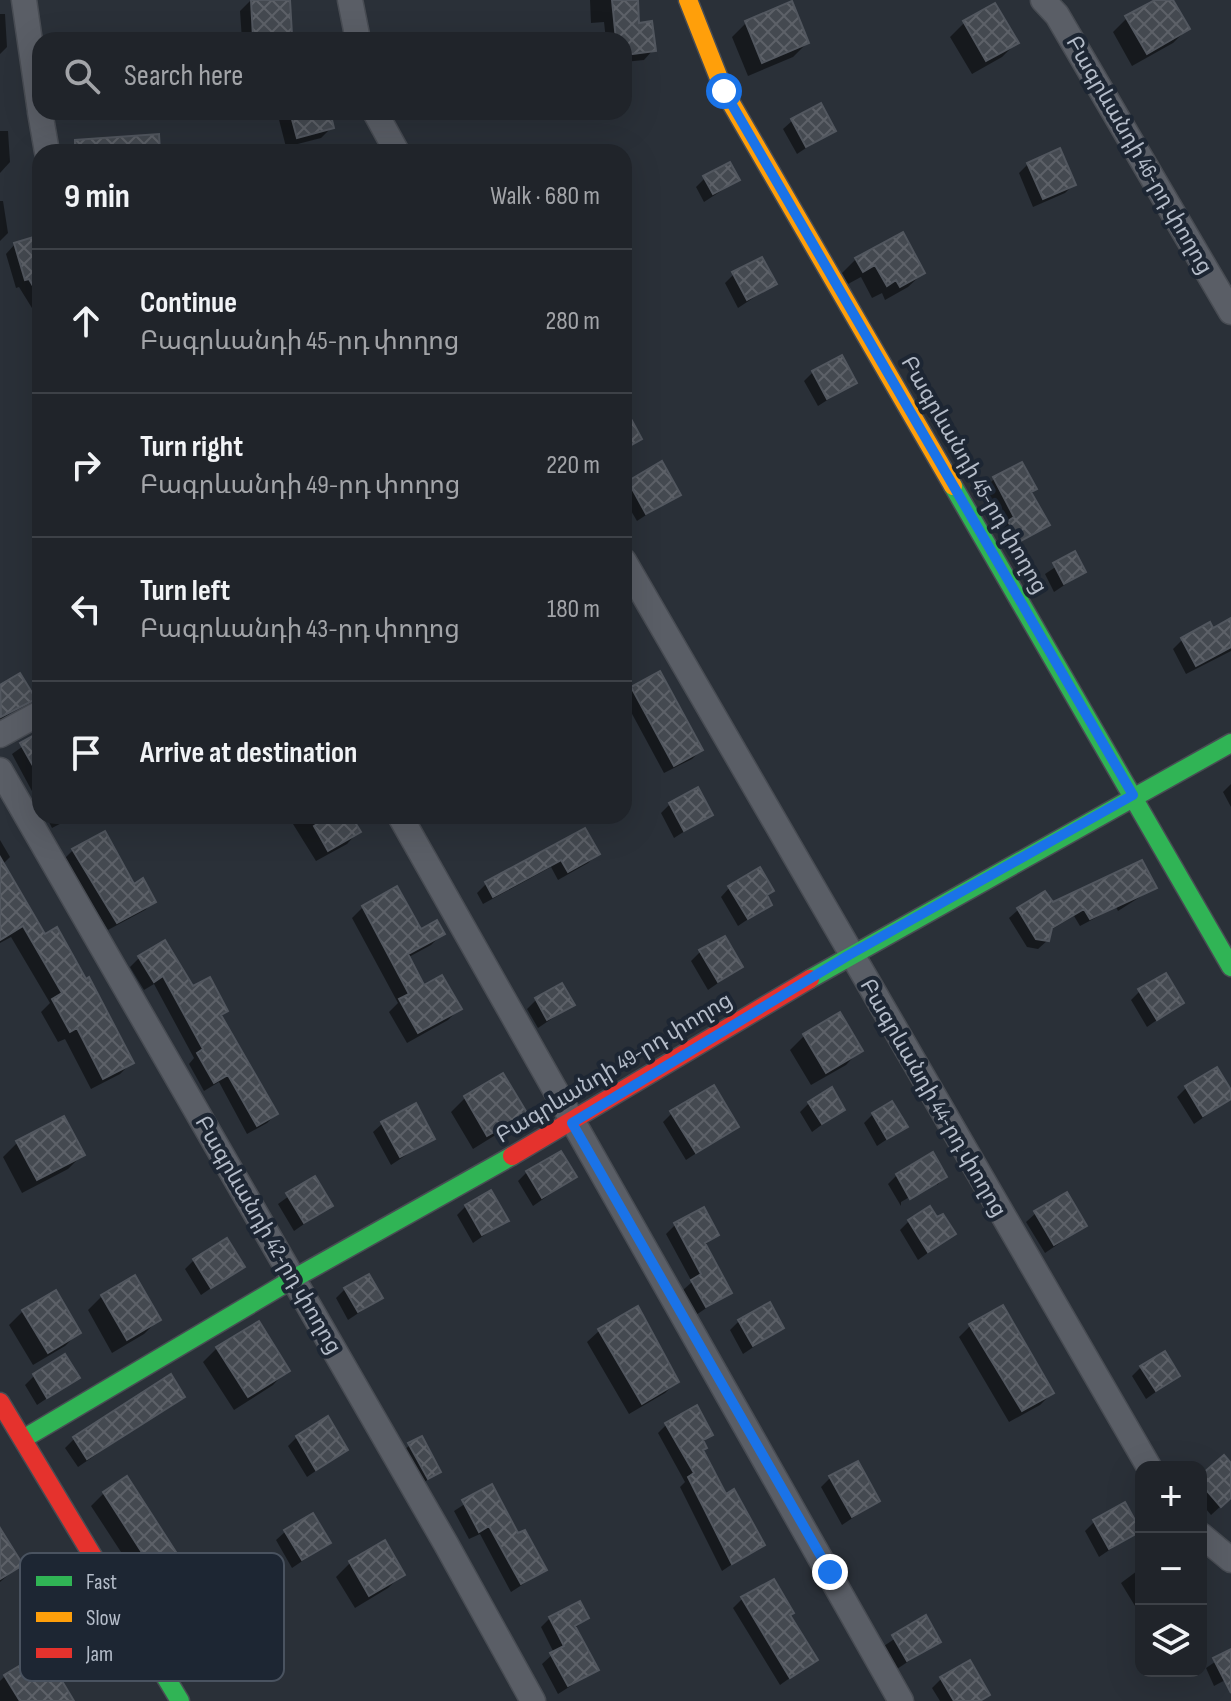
<!DOCTYPE html>
<html lang="en">
<head>
<meta charset="utf-8">
<style>
  body { margin:0; font-family:"Sofia Sans Condensed","Noto Sans Armenian",sans-serif; background:#2d3036; color:#f1f3f6 }
  .controls { position:absolute; right:24px; bottom:24px; display:grid; overflow:hidden; border-radius:16px; box-shadow:0 8px 32px #0002 }
  .controls button { width:72px; height:72px; display:grid; place-items:center; padding:0; border:0; border-bottom:2px solid #3d4147; background:#20242a; color:#f1f3f6; font:40px sans-serif }
  .stop { position:absolute; width:24px; height:24px; margin:-18px; border:6px solid #1a73e8; border-radius:50%; background:#fff }
  .stop.end { background:#1a73e8; border-color:#fff; box-shadow:0 2px 8px #0008 }
  .list { margin:0; padding:0; list-style:none }
  h2 { display:flex; justify-content:space-between; align-items:center; height:104px; margin:0; padding:0 32px; font-size:34px }
  h2 small { font-size:26px; font-weight:400; color:#a2a4a8 }
  .list li { display:grid; grid-template-columns:52px 1fr auto; gap:24px; align-items:center; box-sizing:border-box; height:144px; padding:0 32px; border-top:2px solid #3d4147 }
  .list b { display:block; font-size:30px; white-space:nowrap }
  .list p { margin:0; font-size:26px; white-space:nowrap; color:#a2a4a8 }
  .list em { font-size:26px; font-style:normal; color:#a2a4a8 }
  .icon { flex:none; width:44px; height:44px; fill:none; stroke:currentColor; stroke-width:2; stroke-linecap:round; stroke-linejoin:round }
  .map { position:relative; flex:none; width:1231px; height:1701px; overflow:hidden }
  .search { position:absolute; background:#20242a; box-shadow:0 8px 32px #0002; left:32px; top:32px; width:600px; height:88px; display:flex; align-items:center; gap:20px; box-sizing:border-box; padding:0 28px; border-radius:24px; color:#a2a4a8; font-size:30px }
  .panel { position:absolute; background:#20242a; box-shadow:0 8px 32px #0002; left:32px; top:144px; width:600px; height:680px; border-radius:24px }
  .map>svg:first-child { display:block }
</style>
</head>
<body>
<div class="map">
<svg width="1231" height="1701" viewBox="0 0 1231 1701">
  <defs>
    <pattern id="building-cross-hatch" width="8" height="8" patternUnits="userSpaceOnUse" patternTransform="scale(2)"><rect width="8" height="8" fill="#444950"/><path d="M0 0l8 8M0 8l8-8" fill="none" stroke="#5d6168"/></pattern>
  </defs>
  <rect width="100%" height="100%" fill="#2a3038"/>
  <path fill="#0007" d="M251 0H288L290 40H242L240 11Z
    M590 0H636L637 25 653 50 644 60 624 62V40H606L604 22 591 23Z
    M1159 0H1171L1187 29 1173 43 1132 66 1113 32 1127 18Z
    M0 14H5L7 47 0 54Z
    M746 23 807 43 793 57 748 76 732 37Z
    M964 23 1016 43 1002 57 972 74 950 37Z
    M277 112H328L332 127 321 138 286 147Z
    M793 120 833 130 797 154 783 129Z
    M0 131H8L10 162 0 173Z
    M361 147 363 152H349Z
    M1028 164 1074 184 1065 193 1033 207 1019 173Z
    M705 178 738 180 704 202 696 187Z
    M0 201H3L8 233 0 241Z
    M40 237V321L19 287 16 288 6 254 15 244Z
    M856 259 923 273 908 287 885 300 882 293 872 298 861 277 848 284 842 273Z
    M734 274 774 284 738 308 725 283Z
    M813 372 854 383 818 406 804 381Z
    M994 479 1035 489 1030 494 1047 525 1010 549 1000 531 1005 526 985 488Z
    M629 483 678 494 637 521 624 499V487Z
    M1075 554 1084 572 1054 592 1045 574Z
    M1231 621V651L1186 674 1173 649 1182 640 1213 631Z
    M19 676 33 699 0 720V687Z
    M632 688 701 750 692 759 664 773 624 699Z
    M40 734V806L12 754Z
    M1231 784V807L1223 792Z
    M670 804 710 815 674 838 661 813Z
    M46 816H75L52 828Z
    M288 816H349L358 832 347 844 316 861Z
    M584 831 597 854 588 863 558 880 551 867 483 904 477 893 486 884Z
    M0 840 10 857 2 865 44 937 132 1062 120 1074 91 1089 65 1039 58 1042 41 1012 50 1003 11 937 0 943Z
    M73 850 133 886 154 901 145 910 108 930 64 859Z
    M730 887 770 904 738 926 721 897Z
    M1154 888 1118 911 1116 907 1080 926 1074 916 1049 931 1048 940 1038 949 1027 947 1009 918 1019 909Z
    M363 907 420 932 442 934 431 945 407 958 424 988 459 1009 448 1020 407 1043 389 1012 398 1003 352 918Z
    M700 952 741 967 708 990 691 961Z
    M139 958 226 1010 220 1017 276 1114 267 1123 247 1134 219 1082 204 1091 189 1064 194 1058 154 984 144 990 130 967Z
    M1140 991 1181 1003 1147 1027 1131 1000Z
    M536 1000 572 1005 538 1028 527 1009Z
    M804 1036 860 1050 846 1065 811 1085 790 1050Z
    M503 1076 524 1112 510 1126 473 1149 451 1112 465 1098Z
    M1186 1088 1231 1093V1098L1194 1124 1177 1097Z
    M809 1103 843 1109 812 1132 800 1112Z
    M672 1113 737 1126 686 1160 663 1122Z
    M873 1114 905 1127 877 1146 864 1123Z
    M383 1123 432 1138 391 1165 373 1132Z
    M17 1143 82 1155 68 1169 22 1193 3 1157Z
    M527 1172 575 1177 533 1206 518 1181Z
    M897 1175 945 1177 937 1185V1181L901 1202V1206L888 1184Z
    M314 1178 330 1206 294 1231 278 1204Z
    M466 1206 506 1220 473 1243 457 1215Z
    M1036 1213 1085 1226 1045 1253 1026 1222Z
    M909 1221 954 1234 918 1260 900 1230Z
    M675 1225 716 1235 704 1246 730 1292 696 1315 683 1290 692 1282 666 1234Z
    M194 1260 243 1266 201 1295 185 1269Z
    M345 1289 381 1298 348 1320 336 1298Z
    M102 1296 158 1320 144 1334 112 1353 88 1310Z
    M23 1311 79 1332 65 1346 33 1365 9 1325Z
    M739 1321 782 1328 743 1354 730 1330Z
    M971 1325 1052 1393 1040 1405 1009 1422 959 1337Z
    M599 1331 677 1381 665 1393 629 1414 587 1342Z
    M217 1348 287 1370 273 1385 234 1410 203 1362Z
    M1141 1367 1178 1376 1146 1399 1132 1376Z
    M34 1376 77 1378 37 1405 25 1385Z
    M182 1396 78 1467 65 1448 74 1439Z
    M667 1424 711 1434 702 1443V1451L726 1496 762 1544 722 1571 680 1487 685 1482 658 1433Z
    M297 1437 346 1450 307 1477 288 1446Z
    M410 1445 439 1471 418 1487 400 1454Z
    M1231 1466V1497L1211 1515 1201 1503V1477Z
    M830 1478 878 1501 842 1525 821 1487Z
    M491 1487 518 1536 545 1570 511 1592 480 1534 469 1539 454 1511Z
    M104 1493 193 1583 221 1599 214 1606 218 1612 206 1625 179 1641 91 1506Z
    M1094 1522 1139 1530 1099 1557 1085 1531Z
    M286 1531 329 1543 292 1568 276 1540Z
    M0 1532 21 1564 0 1582Z
    M350 1563 403 1574 388 1588 355 1608 336 1577Z
    M1141 1568V1603L1135 1606 1121 1583Z
    M742 1599 788 1616 815 1660 780 1685 733 1608Z
    M550 1618H587L574 1629 596 1670 558 1694 542 1664 554 1653 541 1627Z
    M925 1618 939 1641 897 1669 884 1646Z
    M1231 1651V1677L1214 1686 1206 1668Z
    M5 1676 72 1701H0V1681Z
    M941 1679 988 1695 981 1701H940L932 1688Z"/>
  <path fill="url(#building-cross-hatch)" stroke="#52575f" stroke-width="2" d="M251 0H290L292 35 253 37Z
    M612 0H638L639 23 652 21 656 51 624 55V40H616Z
    M1155 0H1173L1190 29 1147 54 1125 16Z
    M792 1 809 43 762 63 745 21Z
    M995 3 1019 43 986 61 963 21Z
    M821 103 836 131 806 147 791 119Z
    M290 112H330L334 128 297 138Z
    M159 134 160 152H75V140Z
    M1060 148 1076 185 1043 199 1027 163Z
    M730 162 740 180 713 194 703 176Z
    M903 232 925 273 900 287 896 280 887 286 875 265 863 272 855 258Z
    M40 235V298L29 279 25 280 14 243Z
    M762 257 777 284 747 300 732 272Z
    M842 355 857 383 827 399 812 371Z
    M624 406 642 439 624 449Z
    M662 461 681 495 646 514 628 481Z
    M1022 462 1037 489 1031 492 1050 525 1019 542 1008 521 1014 517 993 477Z
    M1075 551 1086 572 1064 584 1053 563Z
    M1231 618V647L1196 666 1181 638 1210 622 1213 628Z
    M660 671 703 750 674 766 631 687Z
    M20 673 36 699 1 717 0 685Z
    M40 732V778L20 743Z
    M698 787 713 815 684 831 669 803Z
    M330 816H351L361 832 328 851 314 826Z
    M585 828 600 854 568 872 561 860 493 897 485 882Z
    M105 831 134 884 143 878 156 902 117 923 72 849Z
    M0 857 45 934 57 927 86 979 89 977 134 1063 103 1079 77 1028 70 1032 52 999 62 993 23 926 0 940Z
    M1142 860 1157 888 1090 919 1084 909 1052 928 1049 941 1036 939 1017 908 1045 891 1053 902Z
    M760 867 774 891 767 895 772 905 748 919 728 886Z
    M397 886 421 929 437 920 445 934 408 954 424 985 442 975 462 1009 418 1033 399 999 409 994 362 906Z
    M725 936 743 967 718 982 699 950Z
    M165 940 193 986 210 977 228 1011 221 1015 278 1114 257 1126 228 1075 214 1083 197 1053 203 1049 163 976 154 982 138 956Z
    M1166 973 1184 1003 1157 1020 1138 989Z
    M562 983 575 1005 547 1020 535 998Z
    M840 1012 863 1051 826 1073 803 1034Z
    M1217 1067 1231 1090V1099L1203 1116 1185 1086Z
    M503 1073 527 1113 487 1136 464 1096Z
    M714 1085 739 1127 696 1153 670 1111Z
    M832 1087 845 1110 822 1124 808 1102Z
    M892 1101 908 1127 887 1139 872 1113Z
    M416 1103 435 1139 400 1157 381 1122Z
    M64 1116 85 1155 37 1180 16 1141Z
    M561 1151 577 1177 542 1198 526 1171Z
    M933 1152 947 1177 910 1199 896 1174Z
    M315 1176 333 1206 304 1223 286 1193Z
    M491 1190 509 1221 482 1235 465 1205Z
    M1067 1192 1087 1226 1054 1245 1034 1211Z
    M930 1206 937 1217 943 1214 956 1234 928 1252 908 1220Z
    M704 1207 719 1235 705 1243 732 1293 706 1307 691 1280 701 1274 674 1223Z
    M227 1238 245 1267 211 1288 193 1259Z
    M369 1274 383 1298 358 1312 344 1288Z
    M135 1275 161 1320 127 1340 101 1295Z
    M56 1290 81 1333 48 1353 22 1310Z
    M770 1302 784 1328 753 1346 738 1320Z
    M1003 1305 1054 1393 1022 1411 969 1324Z
    M638 1306 679 1382 642 1404 598 1329Z
    M259 1321 290 1371 248 1397 216 1347Z
    M1165 1351 1180 1376 1156 1391 1140 1366Z
    M65 1354 80 1378 47 1398 33 1374Z
    M171 1374 185 1397 87 1459 73 1437Z
    M697 1405 713 1435 703 1440 707 1448 703 1450 726 1494 734 1489 765 1545 732 1564 688 1477 694 1473 665 1423Z
    M328 1416 348 1450 316 1470 296 1436Z
    M422 1436 441 1472 428 1479 408 1443Z
    M1224 1455 1231 1463V1498L1221 1507 1201 1484V1475Z
    M858 1461 880 1501 852 1517 829 1476Z
    M127 1476 194 1580 207 1572 223 1599 216 1604 221 1613 192 1630 103 1492Z
    M492 1484 518 1533 525 1530 547 1570 521 1584 489 1526 479 1532 462 1500Z
    M1125 1502 1141 1531 1109 1549 1093 1520Z
    M313 1513 331 1543 302 1560 284 1530Z
    M0 1528 23 1565 0 1579Z
    M385 1540 405 1575 369 1596 349 1561Z
    M774 1579 794 1613 790 1615 818 1660 790 1678 741 1597Z
    M580 1601 589 1618 575 1626 599 1670 568 1686 550 1653 564 1646 549 1617Z
    M926 1615 941 1642 907 1661 892 1635Z
    M1231 1649V1693L1213 1658Z
    M44 1651 74 1701H20L4 1675Z
    M970 1660 990 1695 980 1701H954L940 1677Z"/>
  <g fill="none" stroke-linecap="round" stroke-linejoin="round">
    <defs>
      <path id="street" d="M24 0 40 111
        M350 0 358 40
        M1043 0 1057 15 1231 312
        M40 112 47 152
        M375 112 397 152
        M624 561 1149 1467
        M0 735 40 713
        M0 770 446 1544 533 1701
        M400 816 901 1701
        M1201 1535 1231 1560"/>
      <path id="fast" d="M953 486 1231 967
        M810 979 1231 743
        M23 1439 293 1279 512 1156
        M109 1583 180 1701"/>
      <path id="slow" d="M688 0 724 91 953 486"/>
      <path id="jam" d="M512 1156 810 979
        M0 1402 109 1583"/>
    </defs>
    <use href="#street" stroke="#484c53" stroke-width="27"/>
    <use href="#fast" stroke="#484c53" stroke-width="21"/>
    <use href="#slow" stroke="#484c53" stroke-width="21"/>
    <use href="#jam" stroke="#484c53" stroke-width="21"/>
    <use href="#street" stroke="#5a5e66" stroke-width="24"/>
    <use href="#fast" stroke="#30b455" stroke-width="18"/>
    <use href="#slow" stroke="#ff9f0a" stroke-width="18"/>
    <use href="#jam" stroke="#e5322d" stroke-width="18"/>
  </g>
  <g fill="none" stroke-linecap="round" stroke-linejoin="round">
    <path stroke="#1a73e8" stroke-width="10" d="M724 91 1133 795 849 955 572 1123 830 1572"/>
  </g>
  <g text-anchor="middle" dominant-baseline="central" stroke-width="8" stroke-linejoin="round" paint-order="stroke">
    <g font-size="22" fill="#b4bcc9" stroke="#1d2633">
      <text transform="translate(1139 155) rotate(60)">Բագրևանդի 46-րդ փողոց</text>
      <text transform="translate(974 475) rotate(60)">Բագրևանդի 45-րդ փողոց</text>
      <text transform="translate(614 1068) rotate(-31)">Բագրևանդի 49-րդ փողոց</text>
      <text transform="translate(933 1098) rotate(60)">Բագրևանդի 44-րդ փողոց</text>
      <text transform="translate(268 1235) rotate(60)">Բագրևանդի 42-րդ փողոց</text>
    </g>
  </g>
  <rect x="20" y="1553" width="264" height="128" rx="12" fill="#1d2633" stroke="#4a5360" stroke-width="2"/>
  <rect x="36" y="1576" width="36" height="10" fill="#30b455"/>
  <rect x="36" y="1612" width="36" height="10" fill="#ff9f0a"/>
  <rect x="36" y="1648" width="36" height="10" fill="#e5322d"/>
  <g font-size="22" fill="#b4bcc9">
    <text x="86" y="1589">Fast</text>
    <text x="86" y="1625">Slow</text>
    <text x="86" y="1661">Jam</text>
  </g>
</svg>
<div class="controls">
<button>+</button>
<button>−</button>
<button><svg class="icon" aria-label="layers" viewBox="0 0 24 24"><path d="M12 4l9 5-9 5-9-5zM3 14l9 5 9-5"/></svg></button>
</div>
<div class="stop" style="left:724px;top:91px"></div>
<div class="stop end" style="left:830px;top:1572px"></div>
<div class="search"><svg class="icon" aria-label="search" viewBox="0 0 24 24"><circle cx="10" cy="10" r="6"/><path d="M15 15l6 6"/></svg>Search here</div>
<section class="panel">
<h2>9 min<small>Walk · 680 m</small></h2>
<ul class="list">
<li><svg class="icon" aria-label="ahead" viewBox="0 0 24 24"><path d="M12 20V5M6 11l6-6 6 6"/></svg><div><b>Continue</b><p>Բագրևանդի 45-րդ փողոց</p></div><em>280 m</em></li>
<li><svg class="icon" aria-label="right" viewBox="0 0 24 24"><path d="M7 20v-9h11M14 6l5 5-5 5"/></svg><div><b>Turn right</b><p>Բագրևանդի 49-րդ փողոց</p></div><em>220 m</em></li>
<li><svg class="icon" aria-label="left" viewBox="0 0 24 24"><path d="M17 20v-9H6M10 6l-5 5 5 5"/></svg><div><b>Turn left</b><p>Բագրևանդի 43-րդ փողոց</p></div><em>180 m</em></li>
<li><svg class="icon" aria-label="arrive" viewBox="0 0 24 24"><path d="M6 21V4h12l-3 4 3 4H6"/></svg><div><b>Arrive at destination</b></div></li>
</ul>
</section>
</div>
</body>
</html>
